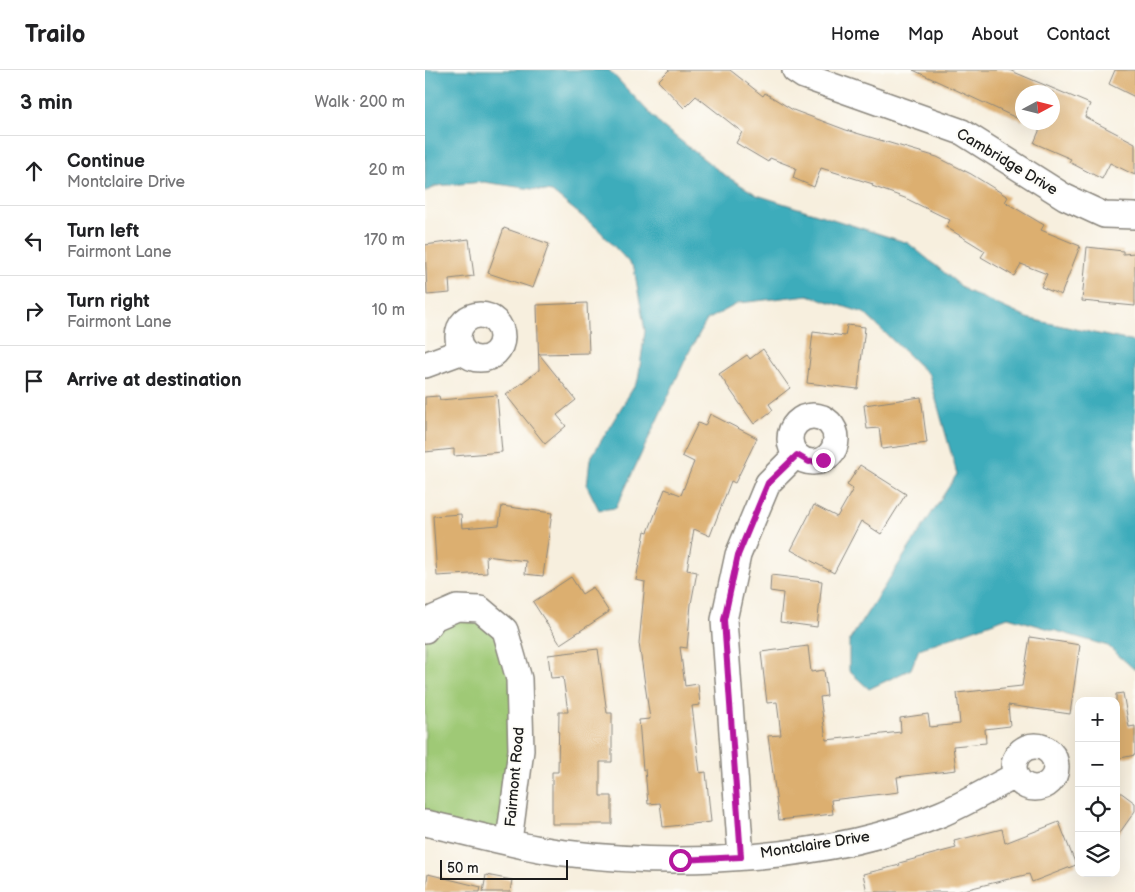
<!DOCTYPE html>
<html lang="en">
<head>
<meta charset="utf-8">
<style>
  body { margin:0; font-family:"Balsamiq Sans",sans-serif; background:#f6f6f6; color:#202124 }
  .controls { position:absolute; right:15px; bottom:15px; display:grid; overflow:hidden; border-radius:10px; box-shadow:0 5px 20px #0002 }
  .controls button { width:45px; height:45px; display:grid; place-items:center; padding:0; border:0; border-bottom:1px solid #e0e0e0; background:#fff; color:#202124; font:25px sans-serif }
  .compass { position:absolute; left:590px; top:15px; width:45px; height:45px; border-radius:50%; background:#fff; box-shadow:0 5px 20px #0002; rotate:83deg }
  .scale { position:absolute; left:15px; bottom:12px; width:128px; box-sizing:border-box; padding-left:5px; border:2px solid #1c1c1c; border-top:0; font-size:14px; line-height:18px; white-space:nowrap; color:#1c1c1c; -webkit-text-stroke:4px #fdfcf7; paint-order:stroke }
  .stop { position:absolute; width:15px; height:15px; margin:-11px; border:4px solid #b5179e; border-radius:50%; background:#fff }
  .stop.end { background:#b5179e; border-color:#fff; box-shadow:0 1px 5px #0008 }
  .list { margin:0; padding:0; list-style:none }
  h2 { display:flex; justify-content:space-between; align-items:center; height:65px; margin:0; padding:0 20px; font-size:21px }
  h2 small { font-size:16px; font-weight:400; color:#757577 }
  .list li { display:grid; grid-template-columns:32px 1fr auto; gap:15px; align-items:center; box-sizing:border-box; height:70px; padding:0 20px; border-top:1px solid #e0e0e0 }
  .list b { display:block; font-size:19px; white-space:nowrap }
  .list p { margin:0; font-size:16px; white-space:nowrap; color:#757577 }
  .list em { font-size:16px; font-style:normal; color:#757577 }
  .icon { flex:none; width:28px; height:28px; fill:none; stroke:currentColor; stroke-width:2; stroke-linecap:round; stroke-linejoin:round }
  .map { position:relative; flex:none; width:710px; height:822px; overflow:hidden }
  header { display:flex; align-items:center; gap:30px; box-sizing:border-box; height:70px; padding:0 25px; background:#fff; border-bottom:1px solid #e0e0e0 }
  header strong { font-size:24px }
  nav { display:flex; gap:28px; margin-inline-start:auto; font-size:18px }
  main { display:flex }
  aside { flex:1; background:#fff }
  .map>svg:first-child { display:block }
</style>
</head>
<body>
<header>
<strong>Trailo</strong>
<nav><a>Home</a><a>Map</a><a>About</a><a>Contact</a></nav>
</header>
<main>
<aside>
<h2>3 min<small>Walk · 200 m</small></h2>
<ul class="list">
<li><svg class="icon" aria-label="ahead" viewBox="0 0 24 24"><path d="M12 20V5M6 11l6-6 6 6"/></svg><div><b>Continue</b><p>Montclaire Drive</p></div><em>20 m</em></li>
<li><svg class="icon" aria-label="left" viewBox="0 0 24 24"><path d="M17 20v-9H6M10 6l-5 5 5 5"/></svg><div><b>Turn left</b><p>Fairmont Lane</p></div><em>170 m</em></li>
<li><svg class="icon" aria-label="right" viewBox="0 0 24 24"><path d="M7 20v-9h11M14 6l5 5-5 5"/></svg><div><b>Turn right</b><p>Fairmont Lane</p></div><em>10 m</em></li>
<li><svg class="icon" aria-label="arrive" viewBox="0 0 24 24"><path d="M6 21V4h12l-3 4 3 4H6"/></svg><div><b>Arrive at destination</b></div></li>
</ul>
</aside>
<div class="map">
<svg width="710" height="822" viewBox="0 0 710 822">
  <rect width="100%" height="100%" fill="#fdfcf7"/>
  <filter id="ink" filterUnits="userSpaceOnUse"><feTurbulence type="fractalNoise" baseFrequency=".02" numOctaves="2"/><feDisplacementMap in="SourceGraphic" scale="10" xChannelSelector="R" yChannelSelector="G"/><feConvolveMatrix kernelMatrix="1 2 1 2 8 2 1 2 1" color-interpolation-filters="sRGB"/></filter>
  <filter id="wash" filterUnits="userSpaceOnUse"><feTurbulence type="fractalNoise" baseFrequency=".0096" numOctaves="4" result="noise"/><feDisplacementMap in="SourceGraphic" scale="20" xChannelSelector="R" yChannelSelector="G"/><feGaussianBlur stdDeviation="1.12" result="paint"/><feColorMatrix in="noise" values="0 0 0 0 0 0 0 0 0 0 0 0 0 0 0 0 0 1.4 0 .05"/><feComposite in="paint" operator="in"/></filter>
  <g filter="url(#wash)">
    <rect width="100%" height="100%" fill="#f7efde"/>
    <path fill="#9fc976" stroke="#5e7249" d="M55 539 94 609 84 771 0 753V560Z"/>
    <path fill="#3eacbb" stroke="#2d646c" d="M0 0H184L237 56 298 104 332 125 483 173 542 221 605 249 710 272V600L683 576 583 547 494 579 486 599 444 619 424 601V571L532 404 504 305 439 243 383 225 314 233 282 250 263 284 191 438 174 440 162 416 165 389 213 310 220 261 209 198 173 159 127 122 59 112 11 116 0 122Z"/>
    <g id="blocks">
      <path fill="#dcaf70" d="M244 0H305L338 26 340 23 368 40 421 60 512 87 546 104 583 127 580 132 619 155 616 160 655 176 636 225 616 217 622 204 596 194 589 206 556 187 560 181 521 157 525 150 480 128 447 116 448 114 396 98 389 117 368 108 371 98 345 88 343 92 311 73 317 62 271 26 259 38 233 11Z
        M488 0H584L665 34 660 47 710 73V105L685 93 677 109 644 92 646 89 609 73 618 52H628V22H598V51Z
        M690 0H710V27L684 14Z
        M79 158 124 174 108 218 63 203Z
        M44 169 49 206 24 209 25 223 2 225 0 175Z
        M662 177 698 181V184L710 183V236L657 231Z
        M162 233 164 283 114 284 151 330 132 345 141 356 120 374 81 325 114 300 112 235Z
        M422 255 440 257 433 319 382 313 388 262 420 266Z
        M338 279 365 318 344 334 348 340 329 354 294 304 322 285 325 289Z
        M72 325 77 382 29 386V379L0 382V327L14 326 15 330Z
        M496 327 502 373 457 379 454 358 442 359 439 335Z
        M285 344 332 368 310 413 306 411 285 466 269 459 262 500 272 502 266 534 262 578 255 577 260 616 273 614 275 635 267 636 275 703 281 702 286 752 238 757 235 733 223 734 220 699 218 700 214 650 225 649 214 573 220 512 211 510 220 461 223 462 240 419 256 425 269 392 257 386 273 353 280 356Z
        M435 395 481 424 456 464 436 451 409 503 366 480 389 435 412 447 428 419 422 415Z
        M77 436 127 443 118 506 100 504 101 491 61 486 62 503 12 506 8 446 36 444 37 458 74 455Z
        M346 505 397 511 392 557 355 552 358 523 345 521Z
        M146 507 157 524 168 517 184 542 135 574 108 532Z
        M605 567 655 575 645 644 583 635 585 656 560 659 561 673 528 676 531 700 472 707 474 722 406 730 408 744 354 750 343 666 356 665 352 632 342 633 336 582 383 576 386 602 399 600 402 626 395 627 401 670 476 662 475 648 503 644 505 657 535 654 532 623 597 616Z
        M173 579 182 643H187V692H175V726H187V754H127V702H133L134 642H143L138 607 126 608 123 585Z
        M698 623 704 657 710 656V685L691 689V624Z
        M691 719 710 733V741L691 768Z
        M634 752 651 795 607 812 604 804 531 822H442L438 804 475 795 474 793 531 778 529 771 577 759 580 773Z
        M3 804 56 817 55 822H0Z
        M61 805 87 810 85 822H58Z"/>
    </g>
  </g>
  <g filter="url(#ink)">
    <use href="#blocks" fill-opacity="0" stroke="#8a867d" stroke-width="1"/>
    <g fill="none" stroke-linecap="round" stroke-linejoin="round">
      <defs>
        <path id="minor" d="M370 0 379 6 537 62 640 127 679 145 710 146
          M33 267a22 22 0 1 1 44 0a22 22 0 1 1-44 0Z
          M0 295 38 281
          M365 369a23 23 0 1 1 46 0a23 23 0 1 1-46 0Z
          M0 560 9 548 32 538 55 539 80 560 94 609 96 680 84 771
          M589 697a21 21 0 1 1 42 0a21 21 0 1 1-42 0Z
          M0 753C46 763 93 777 140 783 258 798 407 790 516 744 542 733 566 718 590 706
          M316 787 299 550 313 485 343 413 371 385"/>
      </defs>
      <use href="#minor" stroke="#8a867d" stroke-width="28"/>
      <use href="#minor" stroke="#fff" stroke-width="25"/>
    </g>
  </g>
  <g fill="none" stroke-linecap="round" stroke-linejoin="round" filter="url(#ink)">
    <path stroke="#b5179e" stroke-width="6" d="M255 790 316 787 299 550 313 485 343 413 372 385 384 392 398 390"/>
  </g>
  <g text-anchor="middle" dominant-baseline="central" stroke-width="4" stroke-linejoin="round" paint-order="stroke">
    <g font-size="15" fill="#1c1c1c" stroke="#fdfcf7">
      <text transform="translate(582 92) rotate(31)">Cambridge Drive</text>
      <text transform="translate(90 707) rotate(-85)">Fairmont Road</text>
      <text transform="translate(390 775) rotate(-9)">Montclaire Drive</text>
    </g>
  </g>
</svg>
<div class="controls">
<button>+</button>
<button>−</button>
<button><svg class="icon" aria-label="locate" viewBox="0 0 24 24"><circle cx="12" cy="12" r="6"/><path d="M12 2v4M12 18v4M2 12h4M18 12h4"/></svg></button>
<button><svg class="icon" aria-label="layers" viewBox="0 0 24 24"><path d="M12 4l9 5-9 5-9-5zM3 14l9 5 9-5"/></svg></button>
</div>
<svg class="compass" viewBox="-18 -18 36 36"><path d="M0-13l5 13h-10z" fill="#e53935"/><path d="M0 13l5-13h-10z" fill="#757577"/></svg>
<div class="scale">50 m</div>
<div class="stop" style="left:255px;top:790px"></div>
<div class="stop end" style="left:398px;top:390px"></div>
</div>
</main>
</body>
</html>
